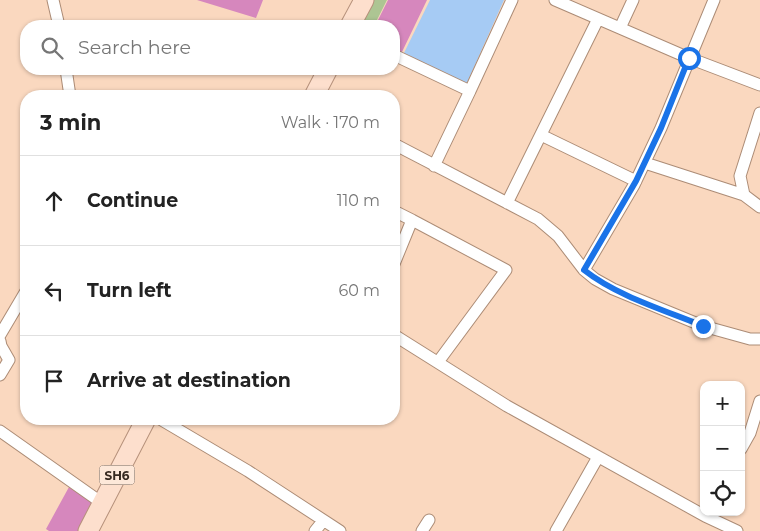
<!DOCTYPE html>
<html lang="en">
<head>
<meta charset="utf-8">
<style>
  body { margin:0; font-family:Montserrat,sans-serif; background:#f6f6f6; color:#222 }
  .controls { position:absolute; right:15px; bottom:15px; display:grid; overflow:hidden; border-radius:10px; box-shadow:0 1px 4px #0004 }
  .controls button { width:45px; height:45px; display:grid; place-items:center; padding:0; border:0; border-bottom:1px solid #e0e0e0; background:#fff; color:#222; font:25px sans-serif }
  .stop { position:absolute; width:15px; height:15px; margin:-11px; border:4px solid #1a73e8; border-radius:50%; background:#fff }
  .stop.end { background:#1a73e8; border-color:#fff; box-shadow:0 1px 5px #0008 }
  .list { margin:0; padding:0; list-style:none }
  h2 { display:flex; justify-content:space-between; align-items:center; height:65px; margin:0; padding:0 20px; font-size:21px }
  h2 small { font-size:16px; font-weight:400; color:#767676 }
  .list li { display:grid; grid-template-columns:32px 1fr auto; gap:15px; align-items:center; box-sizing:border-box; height:90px; padding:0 20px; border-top:1px solid #e0e0e0 }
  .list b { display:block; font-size:19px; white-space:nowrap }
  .list em { font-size:16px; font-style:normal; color:#767676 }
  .icon { flex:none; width:28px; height:28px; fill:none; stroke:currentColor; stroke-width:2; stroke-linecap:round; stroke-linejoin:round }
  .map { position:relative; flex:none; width:760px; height:531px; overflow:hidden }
  .search { position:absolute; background:#fff; box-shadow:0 1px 4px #0004; left:20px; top:20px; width:380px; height:55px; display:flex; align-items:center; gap:12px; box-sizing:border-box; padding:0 18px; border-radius:20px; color:#767676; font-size:19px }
  .panel { position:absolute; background:#fff; box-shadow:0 1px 4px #0004; left:20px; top:90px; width:380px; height:335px; border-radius:20px }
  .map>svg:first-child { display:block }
</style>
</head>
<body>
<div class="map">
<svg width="760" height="531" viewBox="0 0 760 531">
  <rect width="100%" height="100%" fill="#fad8bf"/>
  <path fill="#adc593" d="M368 0H387L374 26H355Z"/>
  <path fill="#a6cbf4" d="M430 0H504L466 85 403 55Z"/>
  <path fill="#d687bd" d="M197 0H263L256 18Z
    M388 0H427L401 54 394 51V26H375Z
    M69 487 95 504 81 531H49L46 529Z"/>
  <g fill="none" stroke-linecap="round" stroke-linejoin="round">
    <defs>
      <path id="street" d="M53 0 59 26
        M555 0 689 58 760 85
        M620 28 633 0
        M394 55 470 91 512 0
        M66 69 70 96
        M760 113 740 176 744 195 760 207
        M541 135 636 181
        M394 144 538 219 558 236 584 270 595 279 613 289 703 326 750 339H760
        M645 163 744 195
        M434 166 470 91
        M507 203 598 19
        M394 211 412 220 394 264
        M412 220 506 270 438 362
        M584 270 634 185 661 128 714 0
        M0 335 26 291
        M394 335 507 406 705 516 708 512
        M0 341 1 346 9 360 0 375
        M160 419 248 471 340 531
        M0 431 102 503
        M741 449 750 433 760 401
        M705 516 737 531
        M315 531 323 521
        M422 531 429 520
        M556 531 598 457"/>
      <path id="primary" d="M350 26 364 0
        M314 96 328 69
        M88 531 146 419"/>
    </defs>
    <use href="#street" stroke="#ac8c76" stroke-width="13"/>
    <use href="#primary" stroke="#b6917b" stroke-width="21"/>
    <use href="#street" stroke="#fff" stroke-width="11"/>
    <use href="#primary" stroke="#fddfcd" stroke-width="19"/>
  </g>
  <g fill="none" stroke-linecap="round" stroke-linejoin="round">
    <path stroke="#1a73e8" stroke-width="6" d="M689 58 661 128 636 181 584 270C617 296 664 310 703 326"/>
  </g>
  <g text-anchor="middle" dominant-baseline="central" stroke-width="4" stroke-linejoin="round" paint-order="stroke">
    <rect fill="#fde8d9" stroke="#716257" stroke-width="1" x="99.5" y="465.5" width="35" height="19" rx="4"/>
    <g font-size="12" font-weight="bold" fill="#35281f">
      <text x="117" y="475">SH6</text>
    </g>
  </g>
</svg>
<div class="controls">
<button>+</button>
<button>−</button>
<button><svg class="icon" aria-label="locate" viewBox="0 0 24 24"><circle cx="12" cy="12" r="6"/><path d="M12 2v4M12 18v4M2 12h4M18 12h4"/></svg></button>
</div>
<div class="stop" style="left:689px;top:58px"></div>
<div class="stop end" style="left:703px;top:326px"></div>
<div class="search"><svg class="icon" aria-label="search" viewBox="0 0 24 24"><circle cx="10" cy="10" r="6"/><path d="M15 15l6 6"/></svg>Search here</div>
<section class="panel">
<h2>3 min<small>Walk · 170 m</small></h2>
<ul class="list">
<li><svg class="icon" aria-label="ahead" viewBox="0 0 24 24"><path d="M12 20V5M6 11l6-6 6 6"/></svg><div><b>Continue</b></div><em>110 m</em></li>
<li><svg class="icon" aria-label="left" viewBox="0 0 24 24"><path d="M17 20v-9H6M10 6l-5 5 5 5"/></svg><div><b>Turn left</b></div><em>60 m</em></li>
<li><svg class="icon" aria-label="arrive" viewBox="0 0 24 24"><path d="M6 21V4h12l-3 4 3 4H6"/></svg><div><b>Arrive at destination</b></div></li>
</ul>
</section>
</div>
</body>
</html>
